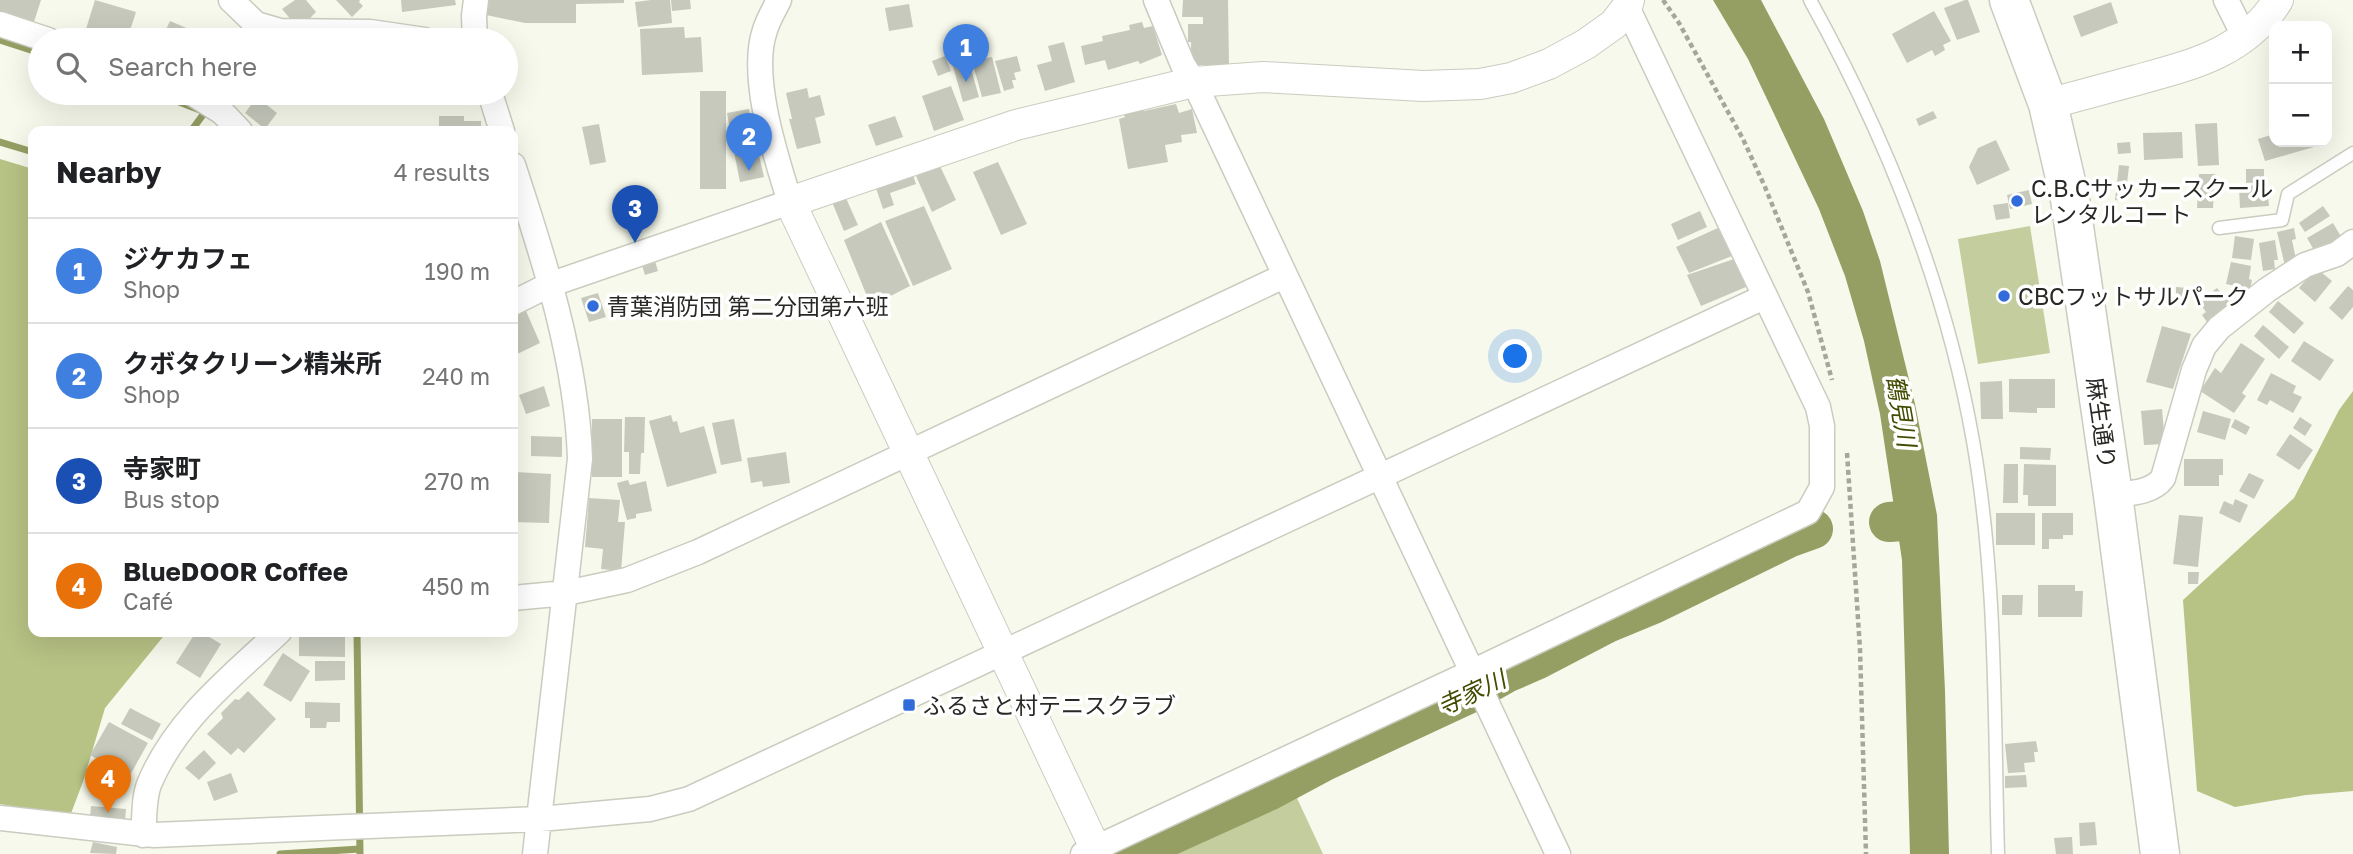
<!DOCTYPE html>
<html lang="en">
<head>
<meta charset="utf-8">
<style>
  body { margin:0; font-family:"Golos Text","Noto Sans JP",sans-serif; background:#f6f6f6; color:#202124 }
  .controls { position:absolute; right:21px; top:21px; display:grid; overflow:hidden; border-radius:14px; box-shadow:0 7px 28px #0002 }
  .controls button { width:63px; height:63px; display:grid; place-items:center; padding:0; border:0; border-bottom:2px solid #e0e0e0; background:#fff; color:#202124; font:35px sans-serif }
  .you { position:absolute; left:1516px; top:357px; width:24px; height:24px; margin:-18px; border:5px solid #fff; border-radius:50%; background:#1a73e8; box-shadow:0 0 0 10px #1a73e833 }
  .badge { display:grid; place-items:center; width:46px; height:46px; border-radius:50%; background:#7c3aed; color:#fff; font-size:23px; font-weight:700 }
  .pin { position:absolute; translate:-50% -58px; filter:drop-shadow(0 2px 4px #0008) }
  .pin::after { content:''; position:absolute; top:37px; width:24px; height:21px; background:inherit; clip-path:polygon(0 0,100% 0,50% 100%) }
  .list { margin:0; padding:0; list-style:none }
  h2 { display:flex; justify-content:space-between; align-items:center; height:91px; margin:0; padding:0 28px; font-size:30px }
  h2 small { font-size:23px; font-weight:400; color:#757577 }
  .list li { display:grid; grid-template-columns:46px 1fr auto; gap:21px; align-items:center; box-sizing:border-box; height:105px; padding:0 28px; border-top:2px solid #e0e0e0 }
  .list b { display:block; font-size:26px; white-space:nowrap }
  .list p { margin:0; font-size:23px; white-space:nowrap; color:#757577 }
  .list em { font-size:23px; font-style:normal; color:#757577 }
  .icon { flex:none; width:38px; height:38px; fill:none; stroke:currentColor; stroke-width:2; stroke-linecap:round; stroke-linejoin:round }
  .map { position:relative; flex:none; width:2353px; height:854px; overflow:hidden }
  .search { position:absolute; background:#fff; box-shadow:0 7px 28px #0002; left:28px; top:28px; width:490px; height:77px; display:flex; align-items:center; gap:18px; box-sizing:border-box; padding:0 24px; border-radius:38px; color:#757577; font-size:26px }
  .panel { position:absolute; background:#fff; box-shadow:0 7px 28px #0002; left:28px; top:126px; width:490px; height:511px; border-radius:14px }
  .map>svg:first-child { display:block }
</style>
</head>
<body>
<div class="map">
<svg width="2353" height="854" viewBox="0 0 2353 854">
  <rect width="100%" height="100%" fill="#f6f9eb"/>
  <path fill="#c4cd9d" d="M2030 226 2050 353 1978 364 1958 239Z
    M1296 796 1323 854H1171Z"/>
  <path fill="#b7c285" d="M0 159 33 169V632H167L105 708 84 779 70 816 0 804Z
    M2353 391V791L2306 795 2235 807 2197 791 2183 600 2294 498 2339 410Z"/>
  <path fill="#959f64" d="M1713 0H1761L1824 119 1863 211 1880 261 1915 404 1937 515 1945 691 1949 854H1910L1902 560 1880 414 1864 341 1845 276 1819 209 1748 59Z"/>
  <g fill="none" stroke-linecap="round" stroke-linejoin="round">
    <path stroke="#959f64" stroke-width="7" d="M0 40 40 53
      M156 93 205 112 191 131
      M0 142 33 152
      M357 632 360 854
      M280 854 360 849"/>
    <path stroke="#959f64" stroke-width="40" d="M1889 522 1916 520
      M1129 854 1268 791 1324 761 1472 692 1506 673 1536 660 1607 623 1653 604 1788 538 1813 529"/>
  </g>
  <path fill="#c6c9bc" d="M0 0H41L33 25 0 15Z
    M95 0 136 12 127 40 86 29Z
    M295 0H306L316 12 306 22 292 21 282 9Z
    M336 0H360L359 2 363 6 352 17Z
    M401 0H455L456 5 402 12Z
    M488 0H624V3L576 4V23H525L486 15Z
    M651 0H670L672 23 638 27 635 2Z
    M671 0H690L691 9 672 11Z
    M1183 0H1228L1229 65H1198L1191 54V42H1188V24H1203V17H1182Z
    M1965 0H1968L1980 32 1957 40 1944 8Z
    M2111 2 2118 23 2081 37 2073 16Z
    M909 4 913 27 889 31 885 8Z
    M1934 11 1951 41 1943 45 1945 50 1935 56 1932 50 1907 63 1892 34Z
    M170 21 210 38 209 40H161Z
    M1142 22 1144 28 1153 26 1162 55 1140 64 1138 61 1108 70 1105 60 1085 65 1081 46 1103 41 1102 36 1130 30 1129 25Z
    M684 27 685 38 701 37 703 72 642 75 640 29Z
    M1064 42 1075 82 1045 91 1037 65 1052 61 1048 46Z
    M945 56 951 71 938 76 932 61Z
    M1017 56 1021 71 1014 73 1016 80H1012L1014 88 1004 91 995 61Z
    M992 57 1001 93 982 97 972 61Z
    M968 58 979 97 963 102 952 63Z
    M951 86 964 120 934 131 922 96Z
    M807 88 809 98 820 95 825 115 815 118 821 143 797 149 789 119H792L786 93Z
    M700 91H726V189H700Z
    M385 93H415L410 99 402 95 396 102Z
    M257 97 277 113 265 129 245 113Z
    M1176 104 1179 113 1192 109 1197 133 1181 135 1182 142 1165 145 1168 162 1128 169 1119 119 1125 117 1122 111 1139 105 1144 111Z
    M749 109 755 144 733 148 727 113Z
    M1933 111 1937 118 1919 126 1916 119Z
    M439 116H464V121H481V131H439Z
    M895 116 903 137 876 146 868 125Z
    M2217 123 2219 165 2198 166 2195 124Z
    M599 124 606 162 590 165 582 127Z
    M2182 132 2183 158 2144 160 2143 133Z
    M2274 134V142H2320L2321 145 2265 161 2258 139Z
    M1996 140 2010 170 1977 185 1969 167 1978 148Z
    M2130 142 2131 153 2118 154 2117 143Z
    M757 147 764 177 740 182 734 152Z
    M998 162 1027 224 1001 235 973 172Z
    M2119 165 2129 166 2125 201 2115 200Z
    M940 166 956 200 932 212 916 176Z
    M2246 169H2264V182L2246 183Z
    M912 172 916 184 890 193 894 205 883 209 875 185Z
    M2199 174H2215L2213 208H2197Z
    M2267 184 2269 206 2240 208 2239 187Z
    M2029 190 2032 204 2010 209 2007 195Z
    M845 196 858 225 844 231 832 202Z
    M2008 203 2010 218 1996 220 1993 205Z
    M924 206 952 269 913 286 885 221Z
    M2323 206 2330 216 2305 232 2299 223Z
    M1700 211 1707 227 1678 240 1671 224Z
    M881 222 910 286 871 306 844 240Z
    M2333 223 2343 240 2334 245 2332 242 2315 252 2307 238Z
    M1720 227 1732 256 1689 273 1676 247Z
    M2294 228 2296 239 2292 240 2297 264 2285 266 2277 232Z
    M2235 236 2254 239 2251 260 2232 258Z
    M2275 240 2278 260H2274L2275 269 2263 271 2259 243Z
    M1734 259 1746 287 1701 306 1687 275Z
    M655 261 658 271 645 275 642 265Z
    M2231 262 2251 266 2249 279 2252 280 2250 289 2226 284Z
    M2316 268 2332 281 2315 302 2299 288Z
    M2348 286 2353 290V307L2342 320 2329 308Z
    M2176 287 2188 288V305H2176Z
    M2217 288 2224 297 2228 294 2236 305 2209 325 2202 315 2206 312 2199 302Z
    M598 293 606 317 589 322 581 298Z
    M2278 301 2304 323 2294 334 2269 312Z
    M526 311 540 343 513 356V317Z
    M2263 325 2289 347 2279 359 2254 336Z
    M2162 326 2191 334 2173 389 2146 382Z
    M2304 341 2334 360 2320 381 2291 361Z
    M2241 343 2265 359 2242 393 2246 396 2234 413 2200 391 2215 368 2221 373Z
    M2271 373 2296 386 2293 393 2302 397 2293 413 2270 400 2267 405 2257 400Z
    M2009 379H2055V408H2037V413L2009 412Z
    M2002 381 2003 419H1981L1980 382Z
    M544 386 550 406 526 414 519 395Z
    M2162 409 2165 444 2144 445 2141 411Z
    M2203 411 2231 419 2225 440 2197 432Z
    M671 415 673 422 677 421 680 433 704 426 717 473 667 487 649 421Z
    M625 417H645L644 453H641L640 474H629V452H624Z
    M2300 417 2312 425 2305 436 2293 428Z
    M592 419H622V477H592Z
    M734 419 742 461 721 465 712 423Z
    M2235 419 2250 427 2246 435 2231 427Z
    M2290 434 2313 450 2299 470 2276 455Z
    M531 436 562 437V457L531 456Z
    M2020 447 2051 448 2050 460 2020 459Z
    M786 452 790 483 763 487 762 481 751 483 747 458Z
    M2184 459H2223V475H2219V486H2184Z
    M2004 464H2018V503H2003Z
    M2024 464 2056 465V506H2028V495H2023Z
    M515 472 551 474 549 523 513 522Z
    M2249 473 2264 480 2254 499 2239 491Z
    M628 480 630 485 646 481 652 511 636 514V518L627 520 617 483Z
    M589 498 620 500 618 522H625L621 571 601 569 603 549 585 547Z
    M2235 499 2248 505 2240 523 2219 513 2224 501 2233 505Z
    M1996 513H2035V545H1996Z
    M2042 513H2073V535H2063V539H2049V549H2042Z
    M2179 515 2203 517 2198 567 2173 564Z
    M2188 572H2199L2198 584H2188Z
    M2038 585H2075V591H2083L2082 617H2038Z
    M2002 595H2023L2022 615H2002Z
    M196 632H201L221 644 200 678 176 663Z
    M299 632H345V657L299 656Z
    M283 653 310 671 291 702 263 685Z
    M315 661H345V680L315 681Z
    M248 691 276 719 244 753 238 748 231 755 207 734 223 718 221 713 235 699 239 700Z
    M305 702 340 703V722H327L326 728H310V718H305Z
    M130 708 161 724 152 740 121 724Z
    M109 722 148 743 129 777 90 755Z
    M2036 741 2038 752H2034L2035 762 2024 763 2025 772 2008 773 2005 744Z
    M204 750 216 763 199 780 185 768Z
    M231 773 238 792 214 801 207 782Z
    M2026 775 2027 787 2005 788V776Z
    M91 806 126 809 125 822 90 819Z
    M2095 822 2097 845 2080 846 2079 823Z
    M2072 837 2073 854H2056L2054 838Z
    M93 842 117 847 116 854 90 853Z"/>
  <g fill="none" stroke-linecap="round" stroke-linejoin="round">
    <defs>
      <path id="service" d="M1810 0C1886 137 1946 287 1973 441 1997 577 1994 717 1998 854
        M2219 228 2282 220 2288 194 2353 153"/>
      <path id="minor" d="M231 0 256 24 280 31 370 32 425 40
        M1156 0 1183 65 1194 82 1558 854
        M2226 0 2245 38
        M0 24 48 40
        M475 40 474 16 476 0
        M192 93 222 112 240 131
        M490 93 502 131
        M513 165C544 259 577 360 580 459L535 854
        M513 303 549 285 790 202C776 157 749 76 765 30 768 20 774 10 779 0
        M2113 495C2130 493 2152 493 2163 478L2194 370 2204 346 2219 328 2267 290 2305 265 2337 254 2353 242
        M513 598 566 593 627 580 698 552 1284 276
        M0 818 154 835 540 819 650 809 689 799 1764 297
        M143 835C145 819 143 797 150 782 177 719 231 677 279 632
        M1083 854 1472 672 1808 512 1822 487V426L1818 407 1627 7"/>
      <path id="tertiary" d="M2048 104C2077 96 2107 88 2137 80 2192 65 2246 52 2278 0
        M1098 854 790 202 1016 125 1194 82 1263 77 1423 86 1480 84 1511 78 1549 64 1586 44 1614 24 1627 7 1629 0"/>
      <path id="primary" d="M2009 0 2048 104 2070 199 2113 495 2160 854"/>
    </defs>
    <use href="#service" stroke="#c9ccbf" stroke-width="15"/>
    <use href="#minor" stroke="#c9ccbf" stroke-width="27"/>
    <use href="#tertiary" stroke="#c9ccbf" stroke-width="32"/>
    <use href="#primary" stroke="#c9ccbf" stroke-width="41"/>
    <path stroke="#a5a79d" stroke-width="4.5" stroke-dasharray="5 3.5" stroke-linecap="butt" d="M1663 0 1679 23 1743 139 1765 187 1808 292 1832 380
      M1847 453 1860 649 1866 854"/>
    <use href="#service" stroke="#fff" stroke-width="12"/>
    <use href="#minor" stroke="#fff" stroke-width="24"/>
    <use href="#tertiary" stroke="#fff" stroke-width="30"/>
    <use href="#primary" stroke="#fff" stroke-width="38"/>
  </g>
  <g fill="#326cdb" stroke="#fff" stroke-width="2.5">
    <circle cx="2017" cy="201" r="7"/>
    <circle cx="2004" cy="296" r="7"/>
    <circle cx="593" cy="306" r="7"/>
    <rect x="902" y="698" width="14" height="14" rx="3.5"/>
  </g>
  <g text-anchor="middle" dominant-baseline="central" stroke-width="7" stroke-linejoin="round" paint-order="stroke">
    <g font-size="23" fill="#282925" stroke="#fff" text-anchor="start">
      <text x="2031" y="188">C.B.Cサッカースクール<tspan x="2031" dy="26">レンタルコート</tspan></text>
      <text x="2018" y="296">CBCフットサルパーク</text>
      <text x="607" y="306">青葉消防団 第二分団第六班</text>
      <text x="923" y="705">ふるさと村テニスクラブ</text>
    </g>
    <g font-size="23" fill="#282925" stroke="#fff">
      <text transform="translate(2102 423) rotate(82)">麻生通り</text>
    </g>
    <g font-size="24" font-style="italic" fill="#434b01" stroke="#fff">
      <text transform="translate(1902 411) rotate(80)">鶴見川</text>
      <text transform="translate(1471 692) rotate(-25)">寺家川</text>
    </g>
  </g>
</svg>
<div class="controls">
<button>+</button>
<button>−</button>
</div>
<div class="you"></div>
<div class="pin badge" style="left:966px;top:82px;background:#3f7fe0">1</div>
<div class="pin badge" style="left:749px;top:171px;background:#3f7fe0">2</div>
<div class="pin badge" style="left:635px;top:243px;background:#1a4fb4">3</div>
<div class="pin badge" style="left:108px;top:813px;background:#e8710a">4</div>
<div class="search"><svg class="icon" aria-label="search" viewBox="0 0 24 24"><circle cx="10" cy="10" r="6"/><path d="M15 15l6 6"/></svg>Search here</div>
<section class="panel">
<h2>Nearby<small>4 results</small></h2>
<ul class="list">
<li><span class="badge" style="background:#3f7fe0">1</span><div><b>ジケカフェ</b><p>Shop</p></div><em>190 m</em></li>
<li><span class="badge" style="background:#3f7fe0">2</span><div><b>クボタクリーン精米所</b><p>Shop</p></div><em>240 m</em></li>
<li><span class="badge" style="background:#1a4fb4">3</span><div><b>寺家町</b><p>Bus stop</p></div><em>270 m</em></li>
<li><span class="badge" style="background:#e8710a">4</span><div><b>BlueDOOR Coffee</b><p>Café</p></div><em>450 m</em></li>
</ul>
</section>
</div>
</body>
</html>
